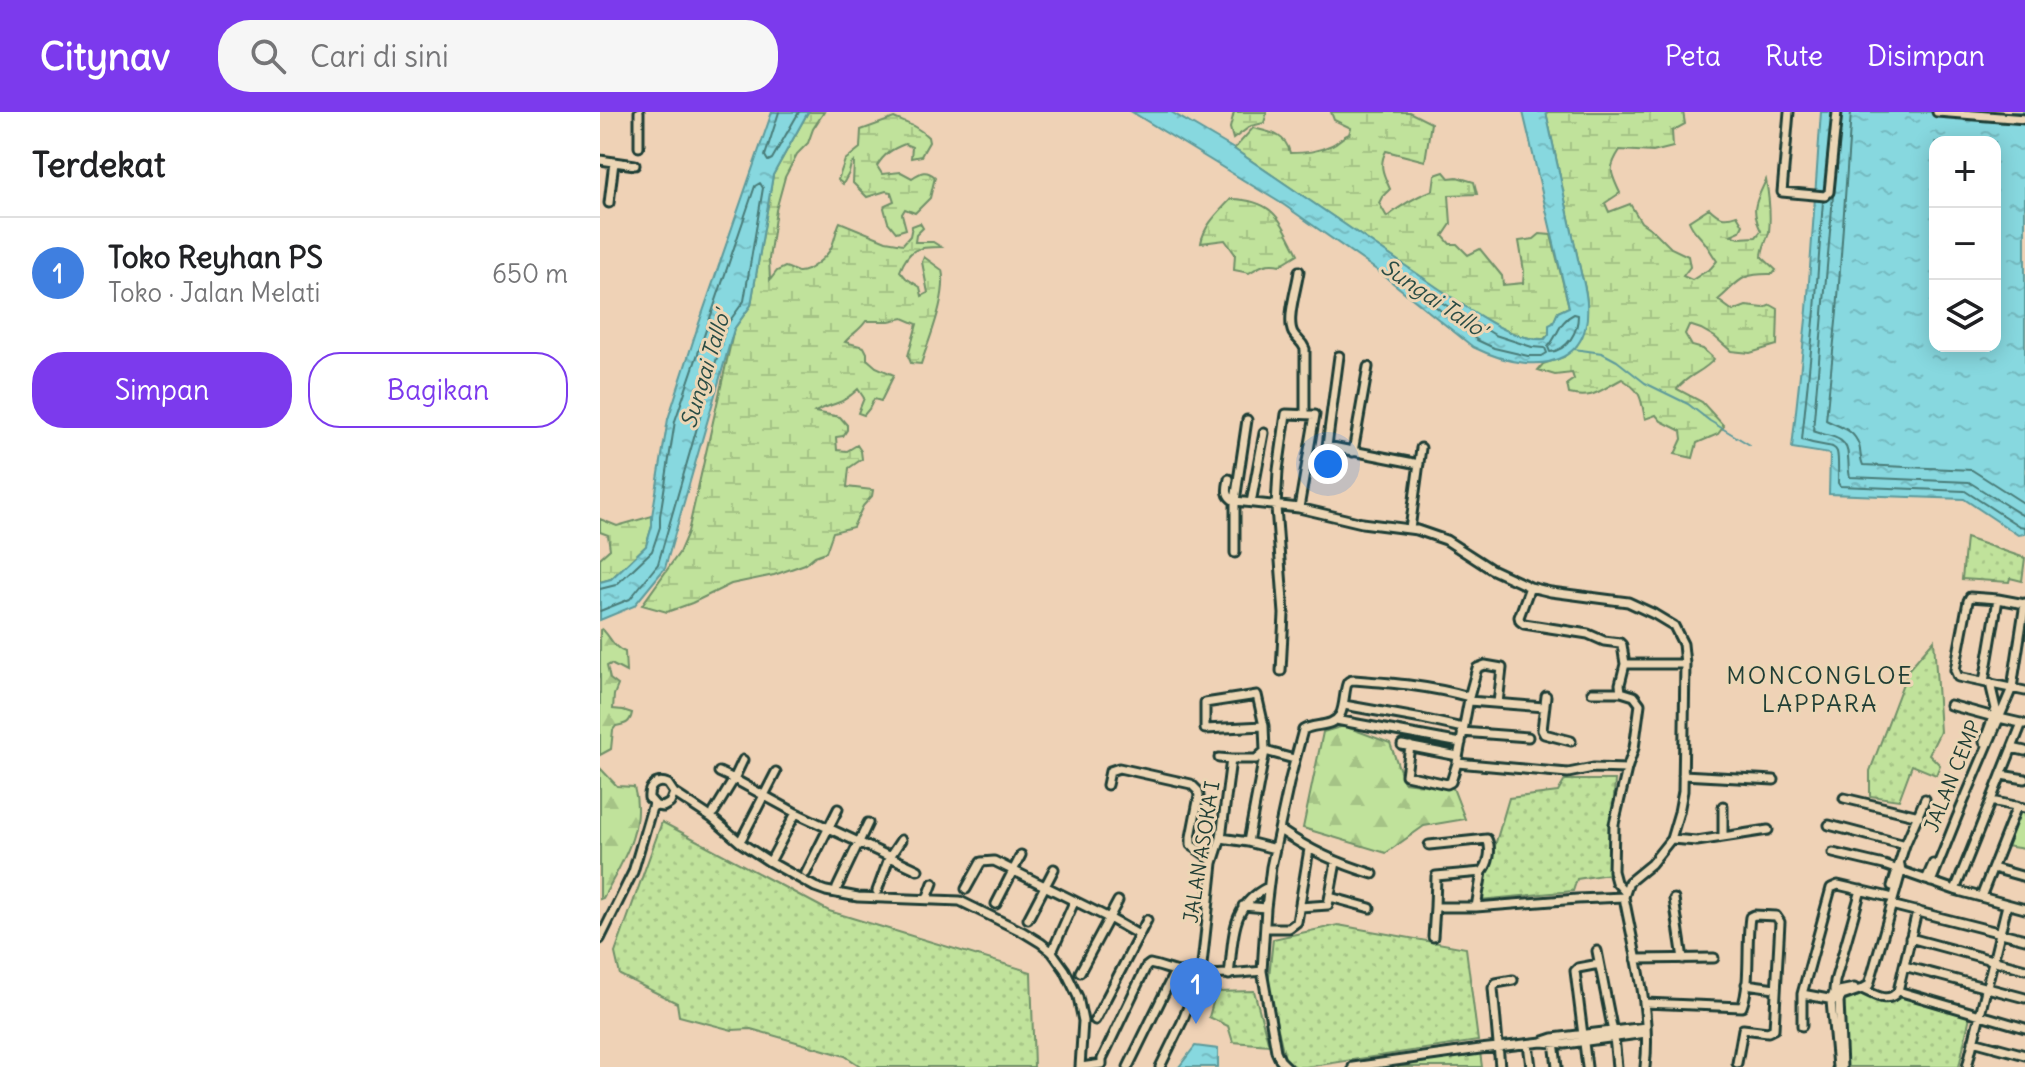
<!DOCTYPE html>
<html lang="id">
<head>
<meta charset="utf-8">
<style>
  body { margin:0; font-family:Delius,sans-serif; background:#f6f6f6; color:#202124 }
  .controls { position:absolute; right:24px; top:24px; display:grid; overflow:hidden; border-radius:16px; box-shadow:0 4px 20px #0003 }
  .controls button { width:72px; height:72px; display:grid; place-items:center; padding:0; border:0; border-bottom:2px solid #e0e0e0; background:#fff; color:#202124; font:40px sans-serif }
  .you { position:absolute; left:728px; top:352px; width:28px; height:28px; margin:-20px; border:6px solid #fff; border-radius:50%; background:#1a73e8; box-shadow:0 0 0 12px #1a73e833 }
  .badge { display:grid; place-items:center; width:52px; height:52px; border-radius:50%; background:#7c3aed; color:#fff; font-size:26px; font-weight:700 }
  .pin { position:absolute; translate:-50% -66px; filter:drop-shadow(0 2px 4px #0008) }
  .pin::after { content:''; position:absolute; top:42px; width:28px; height:24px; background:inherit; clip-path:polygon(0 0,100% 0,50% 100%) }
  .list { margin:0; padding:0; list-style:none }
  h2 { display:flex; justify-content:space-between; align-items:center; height:104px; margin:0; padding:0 32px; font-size:34px }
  h2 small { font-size:26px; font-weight:400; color:#757577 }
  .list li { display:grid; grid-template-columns:52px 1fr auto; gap:24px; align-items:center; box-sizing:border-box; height:112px; padding:0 32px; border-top:2px solid #e0e0e0 }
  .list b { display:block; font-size:30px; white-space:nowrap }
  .list p { margin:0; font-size:26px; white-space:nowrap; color:#757577 }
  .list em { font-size:26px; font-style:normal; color:#757577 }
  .actions { display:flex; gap:16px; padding:24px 32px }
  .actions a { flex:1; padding:18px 0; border:2px solid #7c3aed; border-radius:32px; text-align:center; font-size:28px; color:#7c3aed }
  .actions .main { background:#7c3aed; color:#fff }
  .icon { flex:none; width:44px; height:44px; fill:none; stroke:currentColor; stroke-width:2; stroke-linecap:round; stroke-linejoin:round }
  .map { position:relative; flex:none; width:1425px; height:955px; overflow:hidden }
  header { display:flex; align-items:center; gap:48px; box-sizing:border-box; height:112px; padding:0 40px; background:#7c3aed; color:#fff }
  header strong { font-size:38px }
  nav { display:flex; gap:44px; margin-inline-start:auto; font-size:28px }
  .search { width:560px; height:72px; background:#f6f6f6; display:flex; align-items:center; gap:20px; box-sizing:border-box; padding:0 28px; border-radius:32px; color:#757577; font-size:30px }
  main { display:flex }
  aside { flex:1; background:#fff }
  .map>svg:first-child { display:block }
</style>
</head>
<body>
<header>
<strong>Citynav</strong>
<div class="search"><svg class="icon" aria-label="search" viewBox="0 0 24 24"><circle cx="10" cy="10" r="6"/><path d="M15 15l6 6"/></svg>Cari di sini</div>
<nav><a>Peta</a><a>Rute</a><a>Disimpan</a></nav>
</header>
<main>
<aside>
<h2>Terdekat<small></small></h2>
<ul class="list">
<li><span class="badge" style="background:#3f7fe0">1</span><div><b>Toko Reyhan PS</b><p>Toko · Jalan Melati</p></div><em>650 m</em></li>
</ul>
<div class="actions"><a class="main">Simpan</a><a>Bagikan</a></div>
</aside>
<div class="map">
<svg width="1425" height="955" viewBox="0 0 1425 955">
  <defs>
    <pattern id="grass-dots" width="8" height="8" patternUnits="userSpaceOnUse" patternTransform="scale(2)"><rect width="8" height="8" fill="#c0e29b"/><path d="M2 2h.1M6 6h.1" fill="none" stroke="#a5c386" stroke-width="1.8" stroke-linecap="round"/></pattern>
    <pattern id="forest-firs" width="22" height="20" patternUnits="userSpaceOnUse" patternTransform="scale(2)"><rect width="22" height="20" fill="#c0e29b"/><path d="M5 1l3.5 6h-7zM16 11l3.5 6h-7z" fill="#a5c386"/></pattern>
    <pattern id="wetland-marsh" width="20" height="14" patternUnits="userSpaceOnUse" patternTransform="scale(2)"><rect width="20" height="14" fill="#c0e29b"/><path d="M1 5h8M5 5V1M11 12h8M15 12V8" fill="none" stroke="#a5c386"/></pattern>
    <pattern id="water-ripples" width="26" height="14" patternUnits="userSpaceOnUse" patternTransform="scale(2)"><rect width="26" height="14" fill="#87d8df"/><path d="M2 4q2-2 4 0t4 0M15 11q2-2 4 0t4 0" fill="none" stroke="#74bac0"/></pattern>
  </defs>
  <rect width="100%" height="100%" fill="#efd2b6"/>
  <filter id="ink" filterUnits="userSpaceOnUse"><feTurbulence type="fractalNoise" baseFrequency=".0125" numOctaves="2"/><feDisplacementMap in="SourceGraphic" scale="16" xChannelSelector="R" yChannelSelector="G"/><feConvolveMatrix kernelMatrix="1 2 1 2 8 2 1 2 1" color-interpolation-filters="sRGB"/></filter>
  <g filter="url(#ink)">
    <path fill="url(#grass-dots)" stroke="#709068" stroke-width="2" d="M1366 426 1425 446 1422 469 1410 466 1409 470 1362 467Z
      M1334 528 1340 620 1329 642 1340 653 1336 663 1312 653 1299 688 1270 684V659L1308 558Z
      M965 668H1015L1009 762 977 767 973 779 879 788 909 686 958 680Z
      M62 710 229 799 431 860 434 955H262L245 944 151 917 132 918 79 904 77 891 20 863 15 841Z
      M738 813 866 836 878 929 706 955H696L685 947 668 874 673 827Z
      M654 879 669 933 633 930 628 914 609 905 616 880Z
      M1264 882C1278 889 1286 896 1301 885L1370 904 1359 955H1246L1243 890Z
      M880 940 882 955H797Z"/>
    <path fill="url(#forest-firs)" stroke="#709068" stroke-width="2" d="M2 517C11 525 13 536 25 540L26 560 11 552 7 554 10 567 18 573 14 583 13 597 23 598 32 601C30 612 25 612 16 614L13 618 11 637 0 643V518Z
      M744 614 790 631 804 670 853 676 865 707 824 714 786 741 703 716 723 620Z
      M0 656 17 674 34 675C46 716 21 752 3 786L0 787Z"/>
    <path fill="url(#wetland-marsh)" stroke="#709068" stroke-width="2" d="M208 0H224L213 17 208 31 197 42 185 65 176 98 169 147 170 168 177 159 185 155C187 155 197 160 198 160 208 161 227 145 231 136 235 128 236 118 240 110L286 129 303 132 310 124 312 114 320 111 323 116 316 123 315 130H333L341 135C317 135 309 136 300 159L306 166 320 175 322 184 328 181 322 150 324 145 342 158C348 183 329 227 321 252L311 251 308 244 317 212 303 206 289 209H266C260 218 252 222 245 230L264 235 267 241V247L276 255 294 263 281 289 274 287 269 297 264 303 258 301 264 286 258 277C240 294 234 290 215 300L240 305 247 313V318L243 324 236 325 237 338 247 339 257 333 261 339 262 347 249 356 247 375 273 378 272 384 263 394 253 415 233 420 226 440 215 444 205 452 174 463 131 472 92 491 67 500 42 493 79 441 88 420 134 217 151 193 173 63Z
      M634 0H667L664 11 651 14 633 27 630 16Z
      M731 0H809L831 11 825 49 786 39C778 54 784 63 790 77L782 85 779 91 787 105C801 93 815 85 833 78L835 63 844 60 849 66 857 65 874 70 877 82 849 83 851 112 843 124 850 132H857L868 143 880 137 902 164 903 173 923 171 924 159 919 129 934 127 940 122 951 123 969 195 958 200 949 222 944 227C917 228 891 211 868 197L634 37 653 16C670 20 686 22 690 41 705 41 717 40 732 33 739 30 741 25 749 22L751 16 734 8Z
      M946 0H1083L1085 12 1072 19 1073 35 1053 40 1020 38C1007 58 1011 61 1020 81L1005 91 1009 100 1030 92 1041 110 1055 120 1071 136 1088 144 1090 155 1083 164 1092 168 1111 156 1117 149C1111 141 1107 132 1101 126 1095 119 1092 117 1089 109L1109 96C1118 105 1124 108 1137 103L1143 113 1140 119 1131 123 1139 126 1156 125 1161 119C1150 96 1156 90 1166 68 1169 85 1171 102 1169 120 1167 129 1162 135 1162 145L1176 158 1173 162C1140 161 1141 168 1118 188L1133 199 1146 194 1164 196 1171 193 1178 197 1177 233 1150 241 1131 239 1115 225 1101 217 1089 213 1085 222 1092 234 1103 237 1114 247C1104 260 1087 263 1077 277L1102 290 1124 314 1118 322 1097 331 1093 346 1075 342 1082 327 1081 319 1061 309 1056 303 1045 307C1041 285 1041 279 1022 267 1000 278 994 288 969 282L967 272 974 267 972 261 955 263 938 258 943 252 964 245C986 209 994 204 981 161Z
      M294 6C308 12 317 14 328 25L329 30 321 44 311 46 312 35 305 32C292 37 284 42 277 54L282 62 301 60 312 66C321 60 326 57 335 65L330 86 315 101 305 97 302 102 306 117 296 120 288 110 284 96 285 93 294 89 291 80 286 79 267 85 253 71 254 50 251 52 249 61 243 72 238 68 245 48 260 36 261 18Z
      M631 87C675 88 680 108 698 142L680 153C667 150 660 154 649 161L634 158 635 142 625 128 601 131C604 113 619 100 631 87Z
      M52 404V414L46 434 11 467 0 470V446L10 437 8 423 0 420V407L17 414Z"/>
    <path fill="#c0e29b" stroke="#709068" stroke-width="2" d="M1419 699 1425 700V737L1405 734Z"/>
    <path fill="url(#water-ripples)" stroke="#5d9a9b" stroke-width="2" fill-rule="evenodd" d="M172 0H208L173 63 151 193 134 217 65 456 34 494 0 508V470L11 467 46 434 52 414V404L68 307 97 217Z
      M532 0H571L634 37 869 197C891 211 918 229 945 227L949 222V213L953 211 958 200 969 195 923 0H946L981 161C1008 250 944 270 873 235L778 159 684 93Z
      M1221 0H1425V422L1418 423 1364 387 1229 382 1230 342 1192 336 1207 198ZM1335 30H1395V234H1335Z
      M595 934 618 937V955H579Z"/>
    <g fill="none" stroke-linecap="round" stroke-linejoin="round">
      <path stroke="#497b78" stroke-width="2" d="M179 0 165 44 168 49 172 47 199 0
        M1251 0 1237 200 1226 308C1239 315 1253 316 1259 333 1261 340 1260 347 1263 353L1372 358 1425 392
        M1233 84 1213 319C1228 325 1248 323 1248 345 1249 352 1248 358 1250 365L1369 370 1425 405
        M1223 89 1215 198 1202 328C1239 341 1239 322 1238 371L1240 374 1365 379 1419 414 1425 415
        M836 187 895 223 932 235 945 236 947 241 942 244H928L894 236 877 228 835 194 833 190Z
        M974 202 978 203C978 220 968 238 950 240L948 235C958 224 959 209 974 202Z
        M0 477 16 473 52 439 60 415V404L75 309 155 74 160 71 163 76 144 189 126 214 58 452 30 487 0 499"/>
      <path stroke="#5d9a9b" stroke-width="2" d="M974 237 1002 241 1017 249 1045 271 1088 292 1110 309 1150 333"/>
      <defs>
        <path id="minor" d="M1189 0 1182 80 1225 84 1229 80 1237 0
          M1337 0 1425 7
          M39 35V0
          M0 48 35 53
          M9 91 14 50
          M699 159C697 175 686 207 693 221 697 228 702 229 705 237V302
          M739 244 727 334 819 352
          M647 308 635 389 699 396 762 411 817 418 846 428 891 457 930 475 951 480 1028 490 1054 502 1074 514 1083 532 1085 552 1083 679 1079 700 1071 727 1051 752 1029 770 1024 785C1034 840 1052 899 1045 955
          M753 340 768 255
          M629 367C627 377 625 384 635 389V441
          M651 391 664 321
          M810 417 821 336
          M930 475 919 505 920 509 924 512 988 522 1004 529 1020 531 1022 533 1025 552 1020 572 1021 580 1034 584 1040 592 1034 636 1027 657 1014 712 1013 759 1016 770 1025 780
          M1425 492 1398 487 1370 485 1368 489 1355 558 1358 565 1425 579
          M1025 552H1085
          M681 559 684 502 676 395 678 358 686 302 715 303 699 396
          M1384 570 1398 487
          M992 580H1021
          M657 583 664 614 605 617V591Z
          M946 584 942 618 944 622 971 629
          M869 589 944 595
          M744 593 822 607 863 616
          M1350 593 1394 605
          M1399 606 1425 612
          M736 608 861 631
          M862 620 928 625
          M1384 630 1396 597 1390 571
          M802 633 858 644
          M810 634 806 663 847 672 851 670 857 651 968 661 993 656 1027 657
          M1412 636 1425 639
          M665 639 694 647
          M619 646 631 647
          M857 651 869 587
          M119 660 134 667 143 648
          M1083 663 1174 668
          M1401 663 1425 667
          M507 673 510 659 519 656 591 672 598 679 599 684 591 725V733L607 744 613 751
          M74 681 70 691 63 695 56 694 49 686C48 674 57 667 68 672L74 681 112 706 141 731 170 750 215 775 226 779 258 785 360 789 423 820 441 831 452 840 465 858 478 885 483 909 480 955
          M1244 686 1319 704
          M1391 689 1425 696
          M1123 694V725
          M114 700 134 667 196 701
          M1229 713 1305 733
          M680 718C711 739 737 751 773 762
          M142 726 176 660
          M621 726 648 730 675 737
          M1071 727 1097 729 1168 718
          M648 730 665 639 664 614
          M829 733 887 727C892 737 889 752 882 760L836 764 835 795H876L977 787 1024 785
          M1233 741 1284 753 1355 778 1425 797
          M170 750 196 701 318 758
          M1393 756 1425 765
          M206 761 238 697
          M1326 768 1333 752
          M1331 770 1357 705 1412 576 1425 491
          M1292 774 1305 733 1325 687
          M237 776 268 711
          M366 777 381 750 394 749 509 806 539 823
          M1355 778 1422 611
          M277 779 289 746 301 728
          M730 785 770 796
          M1289 785 1238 773 1231 776 1202 882 1239 889 1242 884 1262 877 1269 873 1301 760 1300 753
          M1381 785 1417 694
          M327 787 333 771
          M1074 787 1083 847
          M396 792 421 743
          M1291 793 1425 827
          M643 794 666 796
          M700 795 728 793 736 750
          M876 795 882 760
          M1317 799 1298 879 1425 916
          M428 807 454 757
          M666 816H689L697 810 709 737
          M833 825 835 795
          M1310 826 1425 857
          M0 827 33 760 53 692
          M997 839 1014 925 1017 955
          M452 840 474 790
          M1036 847 1114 846
          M1304 854 1425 886
          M480 860 518 789
          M629 863C634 825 630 794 668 775
          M1146 872 1175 876
          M1262 877C1274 882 1288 893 1298 879
          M1237 883 1234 878 1235 869 1261 778
          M1239 889 1242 955
          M1044 891 1142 895C1151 872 1146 831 1150 805L1154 803 1176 804 1180 810 1174 917 1168 920 1143 917 1137 951
          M495 908 547 808
          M1202 914V882
          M944 929 953 926 1046 915
          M954 929 957 955
          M1373 929 1425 943
          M928 932 931 955
          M502 952V947L546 855 550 852C559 854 567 857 575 859 604 865 633 862 662 859
          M481 955 502 952
          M528 955 575 859
          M560 955 582 910 601 862 613 751 621 726 631 647H656L665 639
          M687 955 680 948 676 939 662 859 666 796 671 755 690 667 703 618C714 611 732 616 740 603 745 595 744 575 748 570 750 568 752 568 754 568 794 571 831 574 869 585L877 556 885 553 902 556 898 591
          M753 955 880 937 942 930 965 932 1046 921
          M900 955 893 876 896 871 913 868
          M987 955 975 859 978 856 999 852
          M1237 955 1231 889 1234 880 1254 876
          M1367 955 1407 793"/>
      </defs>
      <use href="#minor" stroke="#1f3d34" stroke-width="13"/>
      <use href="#minor" stroke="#ecd6b5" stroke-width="7"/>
    </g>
  </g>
  <g text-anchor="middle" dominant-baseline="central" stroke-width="6" stroke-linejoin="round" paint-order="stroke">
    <g font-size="20" fill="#1f3d34" stroke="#ecd6b5">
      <text transform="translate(1352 664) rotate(-68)">JALAN CEMP</text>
      <text transform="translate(601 740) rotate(-81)">JALAN ASOKA I</text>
    </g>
    <g font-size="22" font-style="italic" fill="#294c45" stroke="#ecd6b5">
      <text transform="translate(834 186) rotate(34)">Sungai Tallo'</text>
      <text transform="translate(105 257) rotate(-73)">Sungai Tallo'</text>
    </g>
    <g font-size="24" letter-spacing="2" fill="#1f3d34" stroke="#ecd6b5">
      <text x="1220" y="563">MONCONGLOE<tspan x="1220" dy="28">LAPPARA</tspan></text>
    </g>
  </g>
</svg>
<div class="controls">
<button>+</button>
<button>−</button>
<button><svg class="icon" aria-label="layers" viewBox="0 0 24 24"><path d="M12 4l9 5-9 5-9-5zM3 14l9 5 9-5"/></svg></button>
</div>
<div class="you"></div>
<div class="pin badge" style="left:596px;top:912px;background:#3f7fe0">1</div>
</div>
</main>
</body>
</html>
